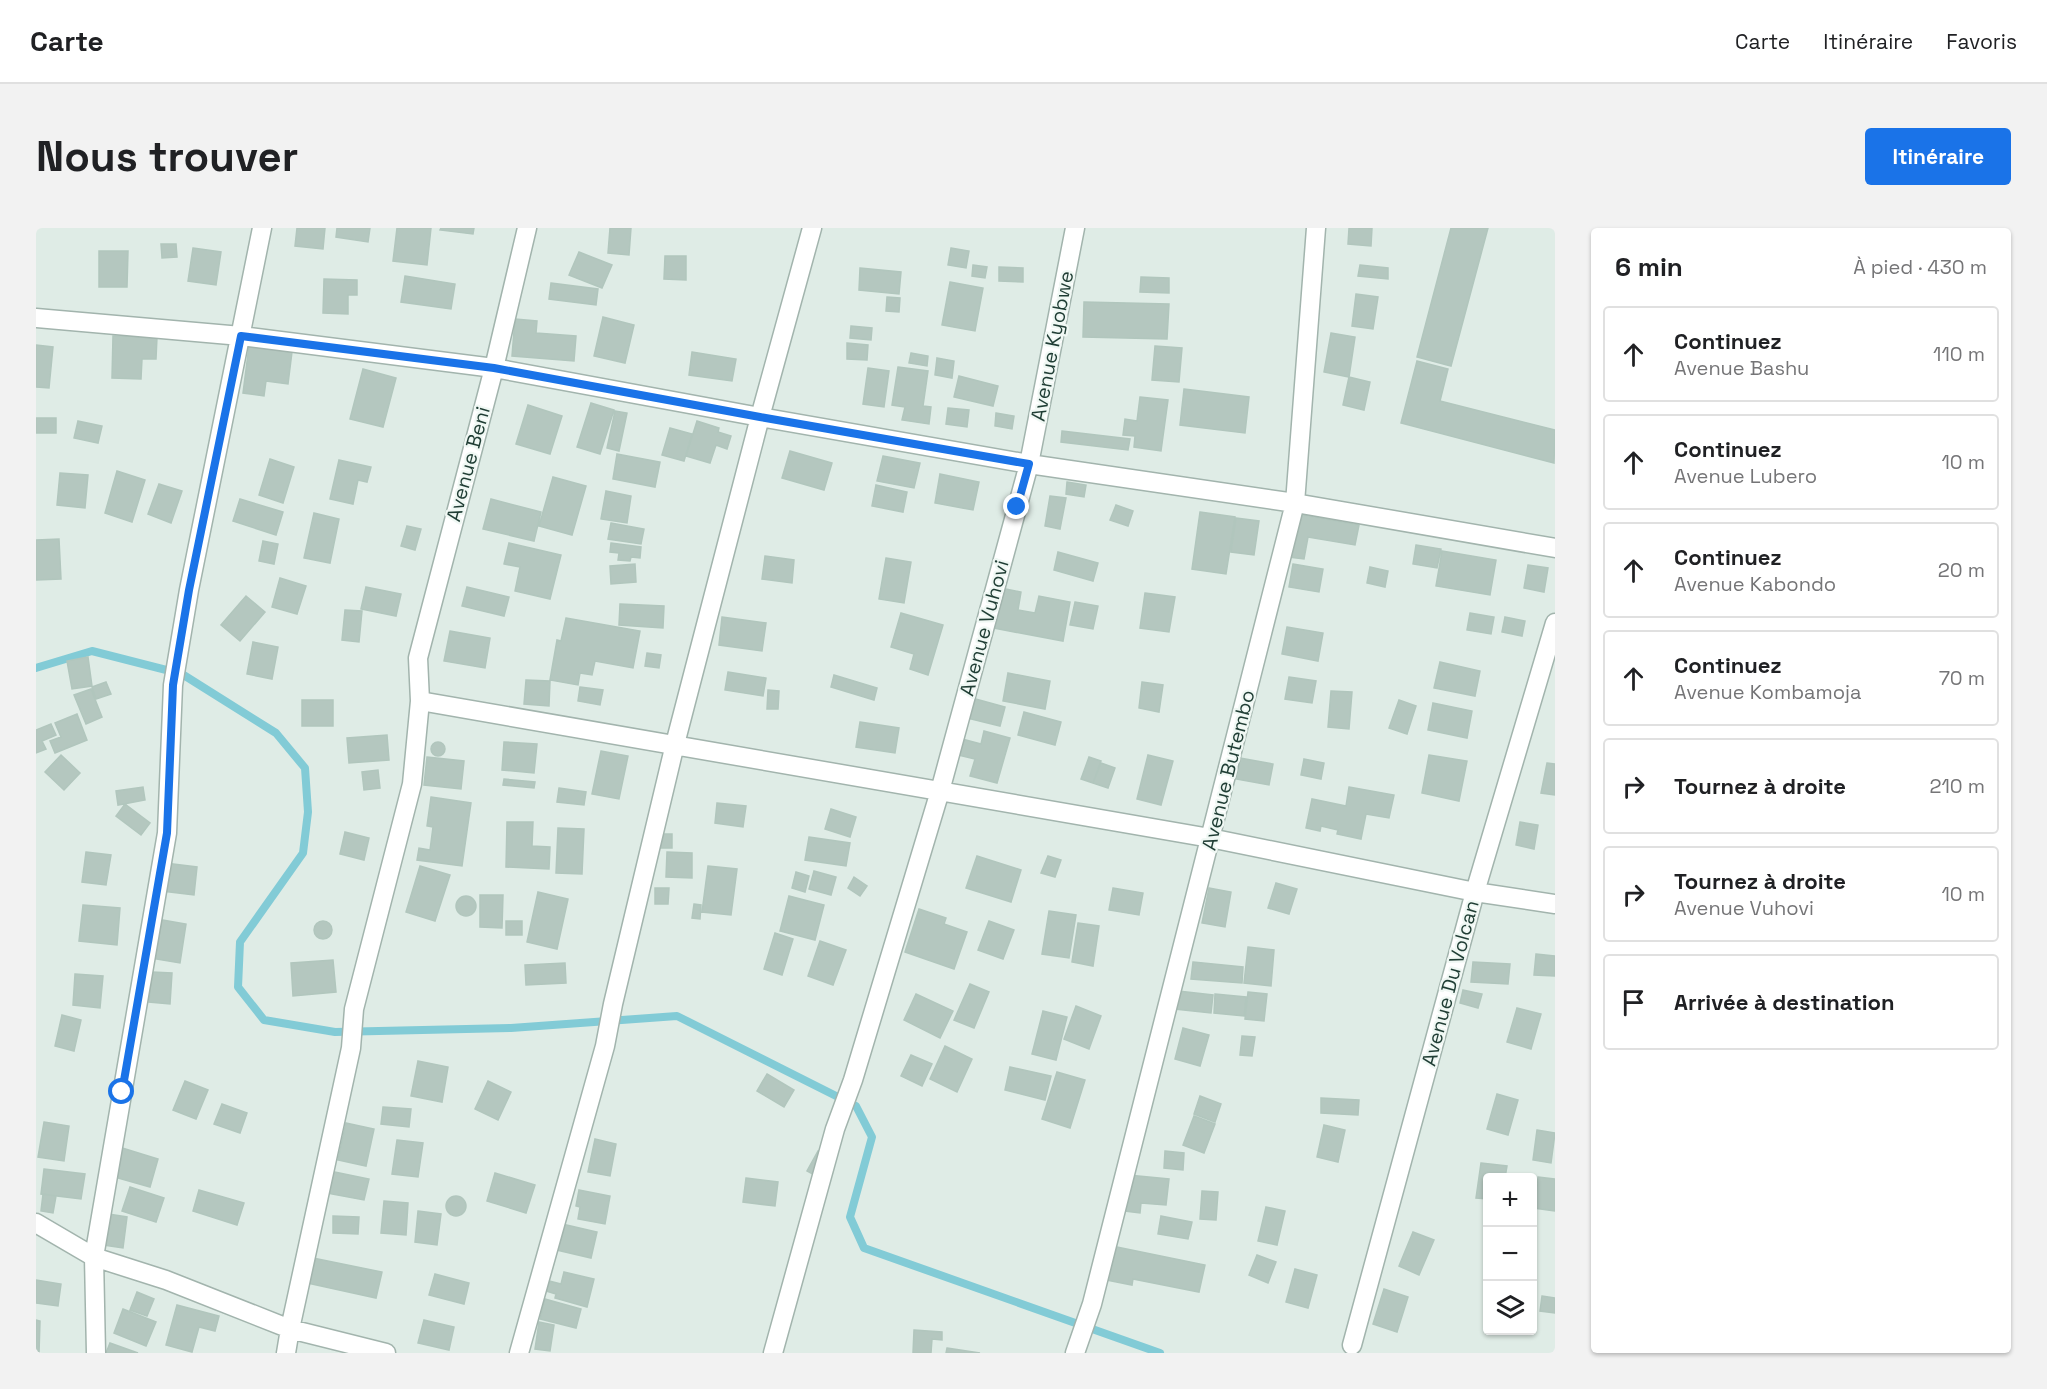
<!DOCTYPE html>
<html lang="fr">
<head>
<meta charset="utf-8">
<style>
  body { margin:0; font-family:"Space Grotesk",sans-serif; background:#f2f2f2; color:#202124 }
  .controls { position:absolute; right:18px; bottom:18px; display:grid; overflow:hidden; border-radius:6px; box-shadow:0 2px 4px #0004 }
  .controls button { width:54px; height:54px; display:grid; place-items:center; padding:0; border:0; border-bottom:2px solid #e0e0e0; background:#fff; color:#202124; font:30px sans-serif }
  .stop { position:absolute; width:18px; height:18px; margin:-14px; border:4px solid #1a73e8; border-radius:50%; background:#fff }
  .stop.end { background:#1a73e8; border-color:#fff; box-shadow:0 2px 6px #0008 }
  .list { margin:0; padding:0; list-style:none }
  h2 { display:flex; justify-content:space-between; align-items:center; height:78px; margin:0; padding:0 24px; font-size:26px }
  h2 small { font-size:20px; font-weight:400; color:#757577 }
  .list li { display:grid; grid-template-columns:39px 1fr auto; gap:18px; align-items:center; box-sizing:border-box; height:96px; margin:0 12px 12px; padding:0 12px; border:2px solid #e0e0e0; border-radius:6px }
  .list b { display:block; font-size:22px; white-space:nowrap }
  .list p { margin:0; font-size:20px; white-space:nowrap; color:#757577 }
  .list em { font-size:20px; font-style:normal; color:#757577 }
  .icon { flex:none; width:33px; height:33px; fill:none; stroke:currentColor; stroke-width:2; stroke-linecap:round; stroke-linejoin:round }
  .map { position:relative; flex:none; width:1519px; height:1125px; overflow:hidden; border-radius:6px }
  header { display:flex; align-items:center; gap:36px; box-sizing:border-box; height:84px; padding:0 30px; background:#fff; border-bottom:2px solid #e0e0e0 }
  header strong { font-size:28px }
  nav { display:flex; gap:33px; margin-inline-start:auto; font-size:21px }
  .intro { display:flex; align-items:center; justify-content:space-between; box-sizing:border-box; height:144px; padding:0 36px }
  h1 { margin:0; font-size:42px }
  .button { padding:15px 27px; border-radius:6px; background:#1a73e8; color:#fff; font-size:21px; font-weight:700 }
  main { display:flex; gap:36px; padding:0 36px }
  aside { flex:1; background:#fff; border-radius:6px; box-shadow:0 2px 4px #0004 }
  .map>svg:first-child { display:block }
</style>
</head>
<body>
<header>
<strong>Carte</strong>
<nav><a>Carte</a><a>Itinéraire</a><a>Favoris</a></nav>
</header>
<div class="intro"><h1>Nous trouver</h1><a class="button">Itinéraire</a></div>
<main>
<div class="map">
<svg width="1519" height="1125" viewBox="0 0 1519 1125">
  <rect width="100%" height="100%" fill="#dfece6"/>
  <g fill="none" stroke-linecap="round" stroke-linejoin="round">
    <path stroke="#82cbd6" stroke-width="8" d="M0 440 56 423 146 446 240 505 269 540 272 584 267 625 204 714 202 759 228 792 299 804 475 800 641 788 820 878 836 909 814 989 828 1020 1124 1125"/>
  </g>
  <path fill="#b4c7bf" stroke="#b1c6bd" stroke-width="1.5" d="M261 0H289L287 21 259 18Z
    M301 0H334L332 14 300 9Z
    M361 0H395L391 37 357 33Z
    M405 0H438L437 6 404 2Z
    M574 0H595L593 27 572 25Z
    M1313 0H1336L1335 18 1312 16Z
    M1415 0H1452L1415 138 1381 129Z
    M125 16H140L141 29 126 30Z
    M157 20 185 24 180 57 152 53Z
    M915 20 933 23 930 40 912 37Z
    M63 23H92L91 59H63Z
    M543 24 576 37 566 60 533 47Z
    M629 28H650V52L628 51Z
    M937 37 951 39 949 50 936 48Z
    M1324 37 1352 40V51L1322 48Z
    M963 39 987 40V54L963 53Z
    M824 40 865 44 863 66 823 62Z
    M369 48 419 56 415 81 365 74Z
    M1105 49 1133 50V65L1104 64Z
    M288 51 321 52V67H312V86L287 85Z
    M914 54 947 60 939 103 906 97Z
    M515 55 562 61 560 77 513 71Z
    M1320 66 1342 69 1337 101 1316 98Z
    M851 69 864 70 863 84 850 83Z
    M1048 74 1133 76 1131 111 1047 109Z
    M567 89 598 97 589 135 558 128Z
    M479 91 501 93 500 105 540 108 538 133 476 128Z
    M815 98 836 100 835 112 814 110Z
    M1295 105 1319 109 1313 149 1288 144Z
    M77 108 121 109 120 131H106L105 151 76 150Z
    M811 115 832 117 831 132 811 131Z
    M0 117 17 119 13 160 0 159Z
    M213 118 256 124 252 156 230 153 228 168 207 165Z
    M1119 118 1146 120 1143 154 1116 152Z
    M656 124 700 131 696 153 653 147Z
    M875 125 892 128 891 138 873 135Z
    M901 130 918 133 916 150 899 147Z
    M1381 133 1412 141 1404 173 1519 202 1518 235 1365 195Z
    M862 139 892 143 887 178 895 179 893 196 866 192 869 179 856 177Z
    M832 140 853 143 848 179 827 176Z
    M327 141 360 150 347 199 314 191Z
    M923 148 962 158 957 178 918 169Z
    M1313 149 1334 154 1328 182 1307 177Z
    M1148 161 1213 169 1209 205 1144 197Z
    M1104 169 1132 172 1125 223 1098 219 1099 208 1087 207 1089 191 1101 193Z
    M555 175 578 182 564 226 541 219Z
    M492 177 526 188 514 226 480 216Z
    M912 180 933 182 931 199 910 196Z
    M579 183 591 185 583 223 571 220Z
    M960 185 978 188 976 201 959 198Z
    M0 190H20V205H0Z
    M42 193 66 198 62 215 38 210Z
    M661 193 683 200 682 204 695 208 691 221 680 217 674 235 650 228Z
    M634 200 656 206 648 233 626 227Z
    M1026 203 1094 211 1092 222 1025 214Z
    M754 223 796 235 788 262 746 250Z
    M581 226 624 234 619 259 577 251Z
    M847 228 884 235 878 260 841 253Z
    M234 231 258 239 247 275 223 267Z
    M303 232 335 239 331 254 322 252 317 276 294 271Z
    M81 243 109 252 96 294 69 285Z
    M24 245 52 247 49 280 21 277Z
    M904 246 943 254 937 282 899 275Z
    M517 249 550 258 536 307 503 298Z
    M1031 254 1050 257 1048 269 1030 266Z
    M123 256 146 263 135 295 112 286Z
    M840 257 871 264 867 284 836 278Z
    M570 263 595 268 591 295 565 291Z
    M1014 268 1030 270 1024 301 1009 298Z
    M204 271 247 284 240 307 197 293Z
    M455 271 505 284 498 313 447 301Z
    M1080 277 1097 283 1092 298 1074 292Z
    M1164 284 1199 289 1190 346 1156 341Z
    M278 285 303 291 294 335 268 330Z
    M1261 286 1323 297 1319 317 1272 309 1268 331 1253 329Z
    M1200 290 1223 293 1218 327 1195 324Z
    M575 295 608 301 605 316 572 311Z
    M371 298 385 301 379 322 365 318Z
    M23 311 25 351 0 352V312Z
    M227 313 242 316 238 336 223 333Z
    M473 315 525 327 514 371 479 363 484 339 468 336Z
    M575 315 605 319 604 330 595 329 594 333 582 332 583 325 574 324Z
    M1380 317 1405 321 1401 340 1377 336Z
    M1406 323 1460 332 1454 367 1400 358Z
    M1022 324 1062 335 1057 353 1018 342Z
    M729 328 758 332 756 355 726 351Z
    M850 330 875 334 868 375 843 371Z
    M599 336 600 354 575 356 574 338Z
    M1257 336 1287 341 1283 364 1253 359Z
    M1492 337 1512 340 1508 364 1488 360Z
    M1334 339 1352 343 1349 359 1331 355Z
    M244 350 270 358 261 386 236 379Z
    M330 359 365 366 360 388 325 381Z
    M431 359 473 369 468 388 426 378Z
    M965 360 985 364 982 382 999 385 1003 368 1034 374 1027 413 957 400Z
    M1109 365 1139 369 1133 404 1104 400Z
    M210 368 229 384 204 413 185 397Z
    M1039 374 1062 378 1057 401 1034 397Z
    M584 376 628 378 627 400 583 397Z
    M309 382 326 383 323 414 306 412Z
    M865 385 907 397 892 447 874 441 878 426 855 419Z
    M1434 385 1458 389 1455 406 1431 402Z
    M686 389 730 395 726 423 683 417Z
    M1469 389 1489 393 1486 408 1466 404Z
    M530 390 604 403 597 440 559 433 556 447 544 445 542 457 514 452 521 412 525 413Z
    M1251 399 1287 405 1282 433 1246 426Z
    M414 403 454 410 449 440 408 433Z
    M217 414 242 419 236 451 211 446Z
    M611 425 625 427 623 440 609 438Z
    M52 429 56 458 36 461 31 433Z
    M1404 434 1444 443 1439 468 1398 460Z
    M692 444 730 450 727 468 689 462Z
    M972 445 1014 453 1009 481 967 473Z
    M798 447 841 460 838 472 795 459Z
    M1253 449 1280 453 1276 475 1249 471Z
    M490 452 514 453 513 478 488 476Z
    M70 454 75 466 60 471 56 459Z
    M1106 454 1127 457 1123 484 1103 480Z
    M544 459 567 462 564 477 542 473Z
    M55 461 66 489 50 496 38 467Z
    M732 462 743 463 742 481H731Z
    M1295 463 1316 464 1313 501 1292 499Z
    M936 470 969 479 964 498 931 490Z
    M266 472H297V498H266Z
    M1363 472 1380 478 1371 506 1353 500Z
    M1397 475 1436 483 1431 510 1392 502Z
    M988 484 1025 494 1019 517 982 507Z
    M41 486 51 512 19 525 14 513 25 509 19 495Z
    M824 494 863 500 859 525 820 519Z
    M15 496 20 507 6 513 10 521 0 525V502Z
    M948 503 974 510 961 555 934 548 939 531 922 527 926 511 945 516Z
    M351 507 353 532 313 535 311 510Z
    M395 521a7 7 0 1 1 14 0a7 7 0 1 1-14 0Z
    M468 514 501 516 498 545 466 542Z
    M565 523 592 528 583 571 556 566Z
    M25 527 44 545 28 562 9 544Z
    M1112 527 1137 533 1125 577 1101 571Z
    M1393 527 1431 533 1423 573 1386 565Z
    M391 529 428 533 425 561 388 557Z
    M1053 529 1065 533 1057 555 1045 551Z
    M1204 530 1237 536 1233 557 1200 551Z
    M1268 531 1288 535 1285 551 1265 547Z
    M1065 535 1079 540 1072 560 1057 555Z
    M1511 535 1519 536V567L1505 565Z
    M342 542 344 560 328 562 326 544Z
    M468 551 499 554 498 560 467 557Z
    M107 559 109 572 82 577 80 563Z
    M1313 559 1358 567 1353 590 1330 586 1325 611 1301 606 1302 602 1285 598 1284 603 1270 600 1276 571 1310 578Z
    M523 560 550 564 548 577 521 574Z
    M395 569 435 575 426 638 381 632 383 620 394 622 397 599 391 598Z
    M681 575 710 578 707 599 679 595Z
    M89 576 114 595 105 607 80 588Z
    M795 581 820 589 814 609 789 601Z
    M471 594H497L496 618 514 619 513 641 470 639Z
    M1484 594 1502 597 1498 621 1480 617Z
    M522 600 548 601 546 646 520 645Z
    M309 604 333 610 328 632 304 626Z
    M620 606H636V620H619Z
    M773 609 814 615 810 638 769 632Z
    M50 624 75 627 70 657 46 654Z
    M631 624 656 625V650L630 649Z
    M941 628 985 642 975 674 930 660Z
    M1012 628 1025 632 1019 649 1005 645Z
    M129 635 161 639 158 667 126 663Z
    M384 638 414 647 399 693 370 684Z
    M672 638 701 641 695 687 666 684Z
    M778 643 800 649 795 667 773 661Z
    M760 644 773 648 769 664 756 660Z
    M818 649 831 658 824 668 812 660Z
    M1240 655 1261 661 1253 686 1232 680Z
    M619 660H633L632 676H619Z
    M1077 660 1107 665 1103 687 1073 682Z
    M1173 660 1195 664 1189 699 1166 695Z
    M502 664 532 671 521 721 491 714Z
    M444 667H467L466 700 444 699Z
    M753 668 788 677 779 712 744 703Z
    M420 678a10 10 0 1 1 20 0a10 10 0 1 1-20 0Z
    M658 676 665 677 664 691 656 690Z
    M47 677 84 680 81 717 43 713Z
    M883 681 910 690 908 696 931 704 918 741 869 724Z
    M1013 683 1040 687 1033 730 1006 726Z
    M121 691 150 696 144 735 114 730Z
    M470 693H486V707H470Z
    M953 693 978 702 967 731 942 722Z
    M278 702a9 9 0 1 1 18 0a9 9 0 1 1-18 0Z
    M1042 695 1063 698 1057 738 1036 734Z
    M739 705 757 711 746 747 728 741Z
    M784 713 810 722 797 757 772 748Z
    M1212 719 1238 722 1235 758 1208 755Z
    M1500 726 1519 728V748L1498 747Z
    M297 732 300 764 257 768 255 735Z
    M1157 734 1207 739 1206 755 1155 751Z
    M1437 734 1474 736 1472 756 1435 754Z
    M529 735 530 755 490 757 489 737Z
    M116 744 136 745 134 776 113 774Z
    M39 746 67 748 64 780 37 777Z
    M934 756 953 764 938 800 918 792Z
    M1427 762 1446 766 1442 780 1424 775Z
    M1142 763 1177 767 1175 785 1139 781Z
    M1212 764 1231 766 1228 793 1209 791Z
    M880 766 917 783 904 810 868 792Z
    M1179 766 1210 769 1208 788 1178 785Z
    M1040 778 1065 788 1053 821 1028 811Z
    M1481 780 1505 786 1495 821 1471 814Z
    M1007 783 1031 789 1020 832 996 826Z
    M26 787 45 792 38 823 19 818Z
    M1147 800 1173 807 1164 838 1139 831Z
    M1206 808 1219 809 1216 828 1204 827Z
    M909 818 936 831 921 864 894 851Z
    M875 827 896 836 886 858 865 848Z
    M382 833 412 839 406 874 375 868Z
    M974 839 1015 848 1009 872 969 862Z
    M1021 844 1049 852 1034 900 1006 891Z
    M731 846 758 862 748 879 721 863Z
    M149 853 172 862 160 891 137 882Z
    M452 853 475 864 462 892 439 881Z
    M1461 866 1482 872 1472 907 1451 901Z
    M1164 868 1185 876 1179 894 1158 886Z
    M1285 870 1323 872 1322 887 1285 885Z
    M186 876 211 885 204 905 178 896Z
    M347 879 375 881 373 899 345 896Z
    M1158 888 1179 896 1168 925 1147 917Z
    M8 894 33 898 28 933 2 929Z
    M310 895 338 901 330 938 302 932Z
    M1288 897 1309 902 1302 934 1281 929Z
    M1501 902 1519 905 1515 935 1497 932Z
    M559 911 580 916 574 948 552 944Z
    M361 912 387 915 382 949 356 946Z
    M83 919 122 931 114 959 75 948Z
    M782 923 797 932 786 951 771 943Z
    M1129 923 1148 925 1147 942 1128 940Z
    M1445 935 1471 938 1469 950H1452V971L1440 970Z
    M8 941 49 946 45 971 5 966Z
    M289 942 333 951 328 972 285 964Z
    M459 945 499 957 490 985 451 973Z
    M1092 947 1133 951 1130 977 1105 975 1104 985 1089 983Z
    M1502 949 1519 951V983L1498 980Z
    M710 950 742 954 739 978 707 974Z
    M94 959 128 970 120 994 86 983Z
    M163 962 208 975 201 997 157 983Z
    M543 962 574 968 569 996 542 991 544 979 540 978Z
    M1166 963 1182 964 1180 992 1164 991Z
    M7 966 20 968 17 985 5 983Z
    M410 978a10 10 0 1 1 20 0a10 10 0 1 1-20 0Z
    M348 973 372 975 370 1007 345 1005Z
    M1230 979 1249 983 1241 1017 1222 1013Z
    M382 983 405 986 401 1017 379 1014Z
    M66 985 91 989 87 1020 61 1016Z
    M297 988 323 989 322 1006 297 1005Z
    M1125 988 1156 994 1152 1011 1122 1006Z
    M522 995 561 1004 555 1030 516 1021Z
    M1377 1004 1398 1012 1383 1047 1363 1038Z
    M1076 1018 1169 1037 1163 1064 1097 1051 1096 1057 1070 1052Z
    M1221 1027 1240 1034 1232 1055 1213 1047Z
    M277 1030 346 1044 340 1070 271 1055Z
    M1259 1041 1281 1047 1272 1080 1250 1074Z
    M528 1044 558 1051 551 1079 519 1070 520 1066 510 1063 513 1053 525 1056Z
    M399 1046 433 1055 428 1076 393 1067Z
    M0 1052 25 1056 22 1078 0 1075Z
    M1348 1061 1372 1069 1361 1104 1337 1096Z
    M101 1064 118 1071 111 1088 94 1082Z
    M1506 1068 1519 1070V1085L1504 1083Z
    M509 1071 545 1081 540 1100 504 1091Z
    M141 1077 183 1088 179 1103 163 1099 156 1124 130 1117Z
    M87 1081 120 1094 110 1118 78 1105Z
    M0 1092 4 1093 3 1125H0Z
    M388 1092 418 1099 413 1122 382 1115Z
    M503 1094 518 1097 514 1123 499 1121Z
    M878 1102 906 1104V1112L896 1111 895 1125H877Z
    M74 1115 102 1125H70Z
    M911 1120 944 1125H910Z"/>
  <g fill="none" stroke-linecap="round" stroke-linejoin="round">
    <defs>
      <path id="minor" d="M0 90 205 108 458 140 724 189 993 236 1259 275 1519 320
        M384 473 1174 610 1439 664 1519 676
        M0 995 58 1029 130 1052 254 1101 350 1125
        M1316 1117 1439 664 1519 395
        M60 1125 58 1029 131 605 137 457 153 362 226 0
        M250 1125 254 1101 315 820 318 781 376 556 384 473 382 430 458 140 491 0
        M483 1125 569 818 577 776 639 516 724 189 776 0
        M737 1125 799 901 817 852 904 563 993 236 1039 0
        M1039 1125 1056 1076 1259 275 1280 0"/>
    </defs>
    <use href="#minor" stroke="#a2b4ad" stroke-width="21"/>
    <use href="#minor" stroke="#fff" stroke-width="18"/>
  </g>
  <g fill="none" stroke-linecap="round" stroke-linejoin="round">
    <path stroke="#1a73e8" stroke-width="8" d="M86 864 131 605 137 457 153 362 205 108 458 140 724 189 993 236 981 279"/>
  </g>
  <g text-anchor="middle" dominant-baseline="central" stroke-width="4.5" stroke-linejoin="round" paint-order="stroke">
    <g font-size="20" fill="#1f3d34" stroke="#f0f8f4">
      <text transform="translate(1016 118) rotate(-79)">Avenue Kyobwe</text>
      <text transform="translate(432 236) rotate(-75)">Avenue Beni</text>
      <text transform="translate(948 400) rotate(-75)">Avenue Vuhovi</text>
      <text transform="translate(1192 542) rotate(-76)">Avenue Butembo</text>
      <text transform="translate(1414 755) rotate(-75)">Avenue Du Volcan</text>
    </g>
  </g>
</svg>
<div class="controls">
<button>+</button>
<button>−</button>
<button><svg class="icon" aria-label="layers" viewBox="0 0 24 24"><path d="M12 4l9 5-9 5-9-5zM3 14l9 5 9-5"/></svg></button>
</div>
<div class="stop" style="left:86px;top:864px"></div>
<div class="stop end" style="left:981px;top:279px"></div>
</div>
<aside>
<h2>6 min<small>À pied · 430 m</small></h2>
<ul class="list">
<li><svg class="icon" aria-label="ahead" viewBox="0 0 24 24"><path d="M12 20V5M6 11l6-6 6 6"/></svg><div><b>Continuez</b><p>Avenue Bashu</p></div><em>110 m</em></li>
<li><svg class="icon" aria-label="ahead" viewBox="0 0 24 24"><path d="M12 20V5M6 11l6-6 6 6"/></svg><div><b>Continuez</b><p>Avenue Lubero</p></div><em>10 m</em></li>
<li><svg class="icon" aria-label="ahead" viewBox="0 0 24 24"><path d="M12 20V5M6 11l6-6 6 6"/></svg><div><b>Continuez</b><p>Avenue Kabondo</p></div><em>20 m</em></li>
<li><svg class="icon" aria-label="ahead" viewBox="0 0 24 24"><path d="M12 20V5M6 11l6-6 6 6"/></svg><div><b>Continuez</b><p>Avenue Kombamoja</p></div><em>70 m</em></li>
<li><svg class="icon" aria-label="right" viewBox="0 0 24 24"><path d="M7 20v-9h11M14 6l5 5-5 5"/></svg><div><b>Tournez à droite</b></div><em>210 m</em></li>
<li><svg class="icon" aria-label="right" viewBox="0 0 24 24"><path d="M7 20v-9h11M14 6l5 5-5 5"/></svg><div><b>Tournez à droite</b><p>Avenue Vuhovi</p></div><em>10 m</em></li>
<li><svg class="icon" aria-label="arrive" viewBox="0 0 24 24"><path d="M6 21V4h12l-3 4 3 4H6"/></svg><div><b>Arrivée à destination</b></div></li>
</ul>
</aside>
</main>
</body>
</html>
